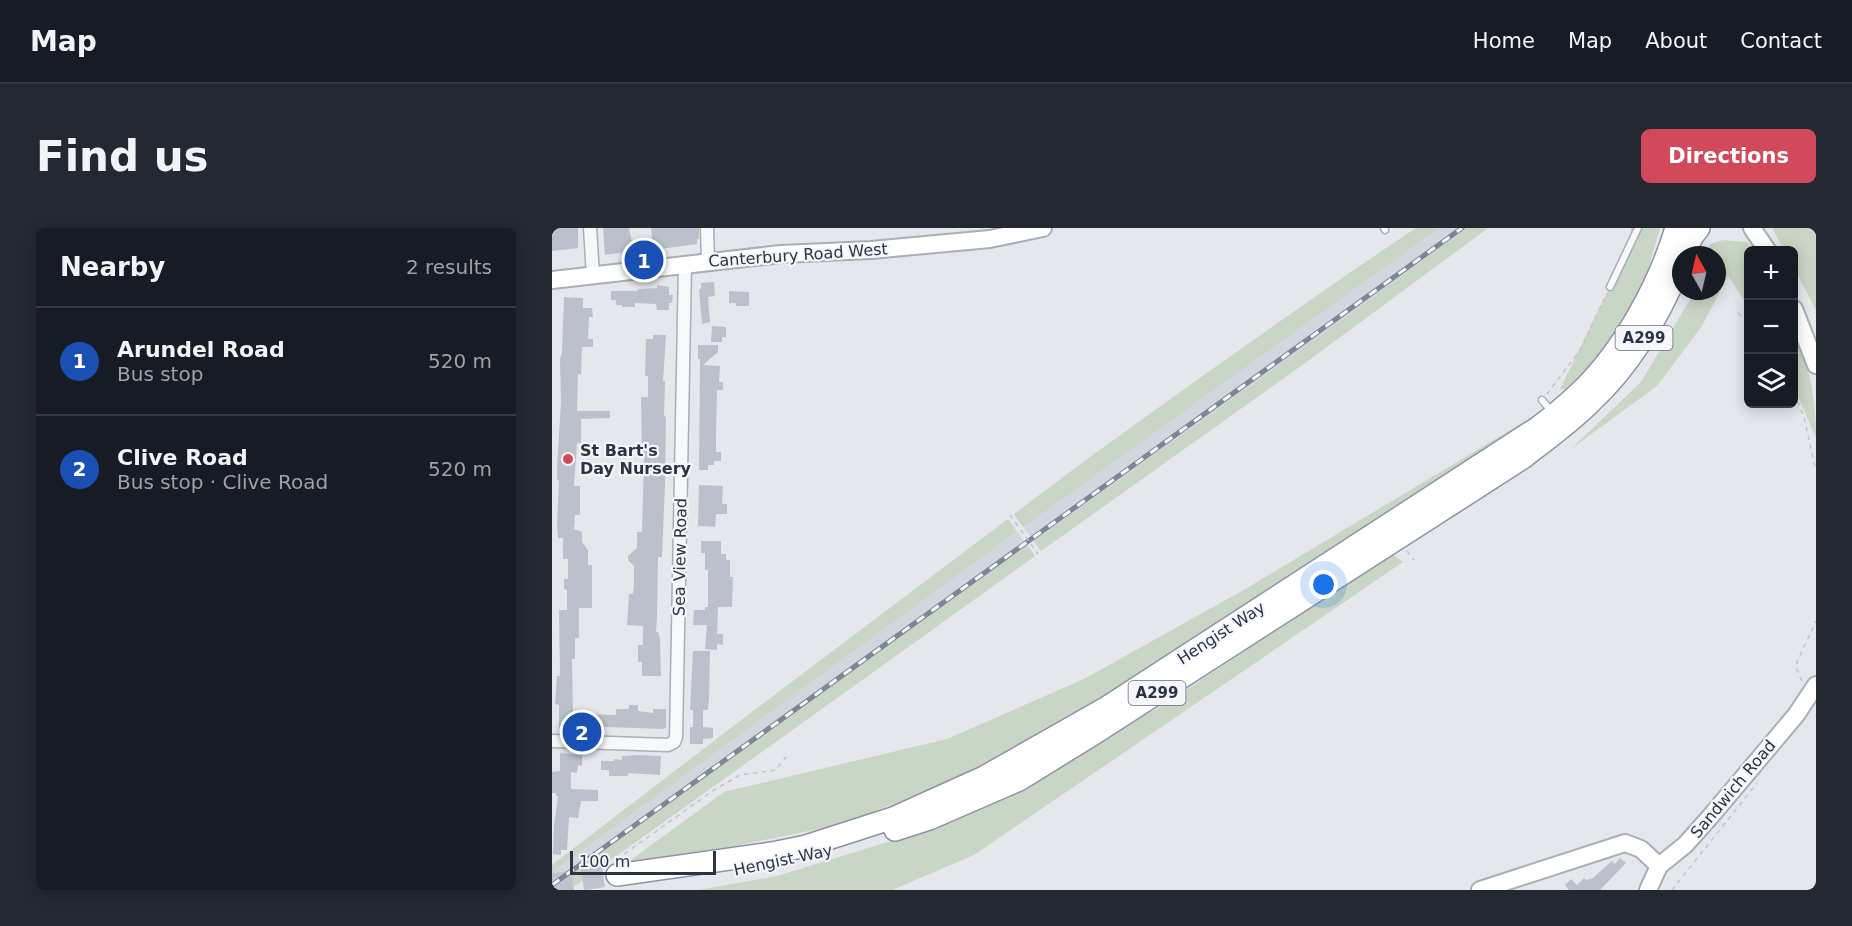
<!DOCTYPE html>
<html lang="en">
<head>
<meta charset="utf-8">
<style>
  body { margin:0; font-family:"DejaVu Sans",sans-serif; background:#242831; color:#f1f3f6 }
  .controls { position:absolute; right:18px; top:18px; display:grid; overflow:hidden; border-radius:9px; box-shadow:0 3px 15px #0003 }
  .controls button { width:54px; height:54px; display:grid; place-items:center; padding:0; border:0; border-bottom:2px solid #363941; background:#171b24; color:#f1f3f6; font:30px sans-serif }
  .compass { position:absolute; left:1120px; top:18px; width:54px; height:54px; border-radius:50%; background:#171b24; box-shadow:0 3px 15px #0003; rotate:352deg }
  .scale { position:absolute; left:18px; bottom:15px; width:146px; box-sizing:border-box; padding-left:6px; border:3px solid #2b3445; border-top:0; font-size:16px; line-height:21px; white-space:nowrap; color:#2b3445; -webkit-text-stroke:4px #f4f6f9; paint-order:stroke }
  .you { position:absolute; left:772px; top:357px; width:21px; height:21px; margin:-15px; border:4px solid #fff; border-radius:50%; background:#1a73e8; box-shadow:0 0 0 9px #1a73e833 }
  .badge { display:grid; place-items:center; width:39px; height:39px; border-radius:50%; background:#d1495b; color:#fff; font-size:20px; font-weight:700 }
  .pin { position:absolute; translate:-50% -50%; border:3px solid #fff; box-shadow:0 2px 6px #0006 }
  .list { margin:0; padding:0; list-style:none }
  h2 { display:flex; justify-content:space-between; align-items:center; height:78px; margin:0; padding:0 24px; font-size:26px }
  h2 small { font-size:20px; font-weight:400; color:#9ea1a6 }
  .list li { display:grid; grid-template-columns:39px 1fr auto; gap:18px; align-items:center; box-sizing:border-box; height:108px; padding:0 24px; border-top:2px solid #363941 }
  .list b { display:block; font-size:22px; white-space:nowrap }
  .list p { margin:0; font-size:20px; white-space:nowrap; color:#9ea1a6 }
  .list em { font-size:20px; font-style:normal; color:#9ea1a6 }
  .icon { flex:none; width:33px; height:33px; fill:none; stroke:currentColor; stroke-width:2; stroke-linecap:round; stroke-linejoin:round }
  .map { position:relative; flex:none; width:1264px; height:662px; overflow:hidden; border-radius:9px }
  header { display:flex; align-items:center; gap:36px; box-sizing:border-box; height:84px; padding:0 30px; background:#171b24; border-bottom:2px solid #363941 }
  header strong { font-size:28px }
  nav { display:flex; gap:33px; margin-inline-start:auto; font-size:21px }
  .intro { display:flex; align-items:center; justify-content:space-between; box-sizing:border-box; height:144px; padding:0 36px }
  h1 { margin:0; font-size:42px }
  .button { padding:15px 27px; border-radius:9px; background:#d1495b; color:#fff; font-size:21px; font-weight:700 }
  main { display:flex; gap:36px; padding:0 36px }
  aside { flex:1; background:#171b24; border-radius:9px; box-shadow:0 3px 15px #0003 }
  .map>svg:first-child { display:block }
</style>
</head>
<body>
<header>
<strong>Map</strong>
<nav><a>Home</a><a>Map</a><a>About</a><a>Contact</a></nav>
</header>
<div class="intro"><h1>Find us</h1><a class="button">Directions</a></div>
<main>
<aside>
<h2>Nearby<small>2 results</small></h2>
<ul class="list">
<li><span class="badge" style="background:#1a4fb4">1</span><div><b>Arundel Road</b><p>Bus stop</p></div><em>520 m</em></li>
<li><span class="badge" style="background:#1a4fb4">2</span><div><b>Clive Road</b><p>Bus stop · Clive Road</p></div><em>520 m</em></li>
</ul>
</aside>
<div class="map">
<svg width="1264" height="662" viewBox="0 0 1264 662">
  <rect width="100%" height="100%" fill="#e4e7ec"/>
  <path fill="#d2d6de" d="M864 0H936L753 135 489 323 462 286 539 228 790 50Z
    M456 291 483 328 17 662H0V637L196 487Z"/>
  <path fill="#c9d6c5" d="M864 0H887L471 299 462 286C593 187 728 92 864 0Z
    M914 0H936L753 135 489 323 482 313 795 89Z
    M1079 0H1108L1089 65 1052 124 1017 161H1008L1079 16Z
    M1220 0H1264V82L1242 40V22H1232Z
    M1171 12 1195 14 1200 22H1196V78L1176 48 1150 98 1105 158 1019 221 1089 154 1143 63H1165V27H1155L1158 16Z
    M1242 104C1258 136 1264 175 1264 210L1242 159Z
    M985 186 991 190 565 463 425 544 286 597 183 618 76 634 172 564 395 511 532 451 690 363Z
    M456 291 464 304 0 644V637L196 487Z
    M475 317 483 328 17 662H0V658Z
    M840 326 851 334 422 627 340 662H146L225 648 391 597 610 478Z"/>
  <path fill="#bbc0ca" d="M0 0H26V20L0 23Z
    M51 0H77L81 18 74 19V24L53 27Z
    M99 0H147V11H145V16L101 22Z
    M162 54 163 68 156 69 158 94 150 96 147 62 149 60V55Z
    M105 57 117 59V67H121L120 75H117V82H105L104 76 83 75V79H70V77H64V72H59V63H85L87 61 105 60Z
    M177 63 197 64V78H184V75H177Z
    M12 69 31 70V80H40L41 89H37L36 111H41V119H30L29 147 26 146 25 183H58V190L29 191V215H25L22 258H28V287H23L22 301 30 304V314L36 322V337H40V380H27V410H23V431H20L21 486 64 487V481H77V477H86V483L101 485V481H114V500L111 501 28 498 7 499V477L3 476 5 448H8L7 382H15V362L12 361V351H16V331H11V310H6L5 297 7 252H5V239L9 174 8 132 10 124Z
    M160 98 174 99V109H170V114H159Z
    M101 107H114L111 153H113L112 188 114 189 113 257 110 329H106L105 389 104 404H106L108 410 109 448H90V434H86V417H91V398L75 397 77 366H81L82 358V338L76 332V328L85 320V304H90L92 231 90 226 89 169H96V148H93L94 111H101Z
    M146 117H166V124L151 137 168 138 167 154H171V162H165L164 207V224H169V233H162V237H156V242H147V237L148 131H146Z
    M147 257 171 258 170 276H175V286H164L163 299 146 298Z
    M149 313H169V326H174V332H178V349H181L180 379H166L165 406H171V417L165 416V422L153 421 155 397H141L142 382H153V379H156V342H153V325H149Z
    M141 423H158L157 471 156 482H151V499L161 500V510L151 511V516H138V499H141V482H138Z
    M8 525 30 527V538L26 537 25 545 19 544V561L46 562V573H29L26 590 17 589 15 622H9V627L1 626 2 597 6 568H4V565H0V544L8 543Z
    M86 527 109 528 108 547 76 545V548H57V542H49V533H62V531L70 532V528Z
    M1068 630 1074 635 1048 662H1017L1013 657 1019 651 1025 657 1032 650 1034 652 1041 650 1060 633 1063 636Z"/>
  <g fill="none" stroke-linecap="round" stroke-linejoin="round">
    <path stroke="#bfc3cb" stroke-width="21" stroke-dasharray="21 10" stroke-linecap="butt" d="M0 656 65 647"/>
    <defs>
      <path id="lane" d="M832 0 833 2
        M1058 59 1086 0
        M990 172 999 183"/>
      <path id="street" d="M38 0 41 47
        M155 0 156 33
        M0 513 116 517 122 514 124 509 133 36"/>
      <path id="secondary" d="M1200 0 1215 22
        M0 52 229 26 319 22 438 11 491 0
        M1242 81 1264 137
        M928 662 1073 615 1089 621 1107 638
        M1096 662 1107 638 1133 617 1158 589 1244 487 1264 457"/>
      <path id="highway" d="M1133 27 1140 9 1147 0
        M343 602 377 591 467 552 540 507 971 230C994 212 1018 195 1039 174 1080 136 1108 87 1129 36
        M65 647 220 625 254 618 341 590 432 549 552 481 985 200C1000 189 1014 177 1027 165 1071 123 1107 57 1124 0"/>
    </defs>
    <use href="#lane" stroke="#a9aeb7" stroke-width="9"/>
    <use href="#street" stroke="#a9aeb7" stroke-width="15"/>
    <use href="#secondary" stroke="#a9aeb7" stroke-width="20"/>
    <use href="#highway" stroke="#8b94a3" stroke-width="24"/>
    <path stroke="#c2c5cb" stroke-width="1.5" stroke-dasharray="4.5 4.5" stroke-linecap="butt" d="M1186 85 1196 94
      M1242 165 1252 189 1264 243
      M995 166 1028 122 1055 65
      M855 323 862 332
      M1250 453 1245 442V434L1264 393
      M65 631 162 562 188 547 224 542 234 529
      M36 662 41 653 50 644
      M1120 662 1205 555"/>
    <use href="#lane" stroke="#f7f8fa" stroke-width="6"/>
    <use href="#street" stroke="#f7f8fa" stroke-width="12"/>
    <use href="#secondary" stroke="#fff" stroke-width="16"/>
    <use href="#highway" stroke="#fff" stroke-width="21"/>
    <defs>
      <path id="rail" d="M0 657 910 0"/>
    </defs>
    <use href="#rail" stroke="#7d8696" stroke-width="5"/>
    <use href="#rail" stroke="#f4f6f9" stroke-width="3" stroke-dasharray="9" stroke-linecap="butt"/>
    <path stroke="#c2c5cb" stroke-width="1.5" stroke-dasharray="4.5 4.5" stroke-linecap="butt" d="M458 287 486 326"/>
  </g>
  <circle fill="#d1495b" stroke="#f4f6f9" stroke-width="2" cx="16" cy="231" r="6"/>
  <g text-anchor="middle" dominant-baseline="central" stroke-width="4.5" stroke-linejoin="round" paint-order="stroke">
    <g fill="#f4f6f9" stroke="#676e7b" stroke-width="1.5">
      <rect x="1063.5" y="98" width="57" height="24" rx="4.5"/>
      <rect x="576.5" y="453" width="57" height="24" rx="4.5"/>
    </g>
    <g font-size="15" font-weight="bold" fill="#2b3445">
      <text x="1092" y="110">A299</text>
      <text x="605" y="465">A299</text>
    </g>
    <g font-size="16" fill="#2b3445" stroke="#f4f6f9">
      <text transform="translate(246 27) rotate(-4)">Canterbury Road West</text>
      <text transform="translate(128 329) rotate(-89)">Sea View Road</text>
      <text transform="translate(669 405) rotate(-33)">Hengist Way</text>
      <text transform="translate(1181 561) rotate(-50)">Sandwich Road</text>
      <text transform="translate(231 632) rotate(-12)">Hengist Way</text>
    </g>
    <g font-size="16" font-weight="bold" fill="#2b3445" stroke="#f4f6f9" text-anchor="start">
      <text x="28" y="222">St Bart's<tspan x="28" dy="18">Day Nursery</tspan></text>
    </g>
  </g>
</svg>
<div class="controls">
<button>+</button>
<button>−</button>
<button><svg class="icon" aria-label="layers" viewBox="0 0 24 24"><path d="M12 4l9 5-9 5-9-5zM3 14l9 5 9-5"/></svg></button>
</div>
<svg class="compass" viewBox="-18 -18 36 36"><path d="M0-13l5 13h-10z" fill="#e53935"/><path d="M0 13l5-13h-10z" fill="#9ea1a6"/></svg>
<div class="scale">100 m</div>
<div class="you"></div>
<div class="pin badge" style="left:92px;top:32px;background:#1a4fb4">1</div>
<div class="pin badge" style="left:30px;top:504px;background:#1a4fb4">2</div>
</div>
</main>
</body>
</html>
